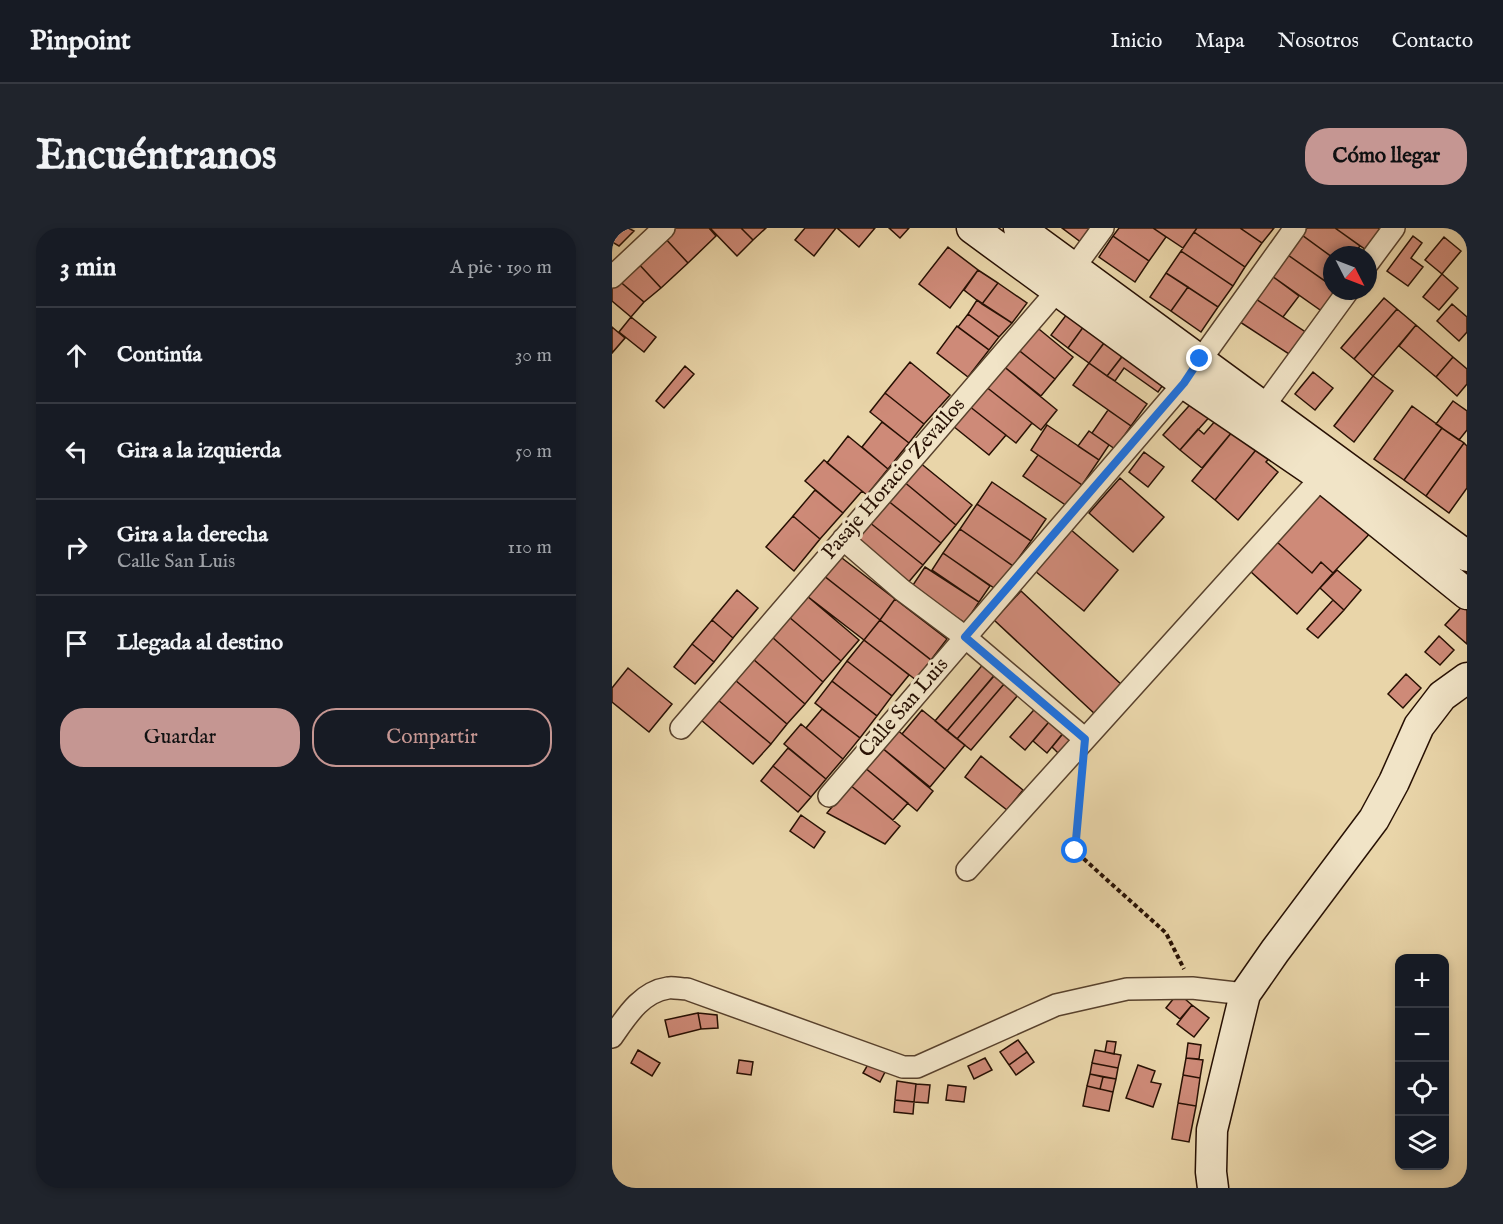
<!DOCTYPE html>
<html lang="es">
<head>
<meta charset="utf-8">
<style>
  body { margin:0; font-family:"IM FELL English",serif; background:#20242c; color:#f1f3f6 }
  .controls { position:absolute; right:18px; bottom:18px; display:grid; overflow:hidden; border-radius:12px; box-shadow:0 3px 9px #0003 }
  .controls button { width:54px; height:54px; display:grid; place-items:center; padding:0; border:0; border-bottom:2px solid #363941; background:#171b24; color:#f1f3f6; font:30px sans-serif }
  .compass { position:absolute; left:711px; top:18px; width:54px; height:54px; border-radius:50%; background:#171b24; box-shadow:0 3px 9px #0003; rotate:132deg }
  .stop { position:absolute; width:18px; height:18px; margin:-14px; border:4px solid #1a73e8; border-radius:50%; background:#fff }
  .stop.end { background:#1a73e8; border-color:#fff; box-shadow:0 2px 6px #0008 }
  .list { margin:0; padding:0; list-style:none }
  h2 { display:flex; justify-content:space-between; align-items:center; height:78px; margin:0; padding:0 24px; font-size:26px }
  h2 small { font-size:20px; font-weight:400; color:#9ea1a6 }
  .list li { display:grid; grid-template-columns:39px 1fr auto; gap:18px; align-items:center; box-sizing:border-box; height:96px; padding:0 24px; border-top:2px solid #363941 }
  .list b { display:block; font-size:22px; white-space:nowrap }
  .list p { margin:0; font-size:20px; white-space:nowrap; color:#9ea1a6 }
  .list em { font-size:20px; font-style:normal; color:#9ea1a6 }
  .actions { display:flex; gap:12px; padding:18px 24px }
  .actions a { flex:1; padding:14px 0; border:2px solid #c59692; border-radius:24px; text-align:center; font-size:21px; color:#c59692 }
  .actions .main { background:#c59692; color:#111 }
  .icon { flex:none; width:33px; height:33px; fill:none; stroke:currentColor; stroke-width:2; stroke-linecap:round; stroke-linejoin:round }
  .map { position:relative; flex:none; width:855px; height:960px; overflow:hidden; border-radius:24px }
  header { display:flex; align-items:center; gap:36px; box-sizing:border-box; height:84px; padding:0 30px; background:#171b24; border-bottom:2px solid #363941 }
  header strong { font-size:28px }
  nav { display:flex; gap:33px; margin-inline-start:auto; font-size:21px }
  .intro { display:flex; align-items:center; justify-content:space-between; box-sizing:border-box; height:144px; padding:0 36px }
  h1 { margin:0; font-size:42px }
  .button { padding:15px 27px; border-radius:24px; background:#c59692; color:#111; font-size:21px; font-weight:700 }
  main { display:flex; gap:36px; padding:0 36px }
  aside { flex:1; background:#171b24; border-radius:24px; box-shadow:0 3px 9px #0003 }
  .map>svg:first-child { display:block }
</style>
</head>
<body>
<header>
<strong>Pinpoint</strong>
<nav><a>Inicio</a><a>Mapa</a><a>Nosotros</a><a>Contacto</a></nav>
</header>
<div class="intro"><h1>Encuéntranos</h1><a class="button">Cómo llegar</a></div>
<main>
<aside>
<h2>3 min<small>A pie · 190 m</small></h2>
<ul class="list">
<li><svg class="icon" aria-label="ahead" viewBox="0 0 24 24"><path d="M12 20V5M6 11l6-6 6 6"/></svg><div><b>Continúa</b></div><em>30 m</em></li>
<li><svg class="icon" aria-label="left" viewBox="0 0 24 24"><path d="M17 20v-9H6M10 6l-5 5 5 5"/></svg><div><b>Gira a la izquierda</b></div><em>50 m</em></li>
<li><svg class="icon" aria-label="right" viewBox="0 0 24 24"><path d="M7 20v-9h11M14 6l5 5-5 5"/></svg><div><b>Gira a la derecha</b><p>Calle San Luis</p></div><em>110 m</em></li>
<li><svg class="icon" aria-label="arrive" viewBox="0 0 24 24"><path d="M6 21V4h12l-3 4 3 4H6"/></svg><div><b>Llegada al destino</b></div></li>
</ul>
<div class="actions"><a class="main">Guardar</a><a>Compartir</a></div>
</aside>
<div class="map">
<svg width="855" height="960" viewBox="0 0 855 960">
  <rect width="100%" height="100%" fill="#e9d5a9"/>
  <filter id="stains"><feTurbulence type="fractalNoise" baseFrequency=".00333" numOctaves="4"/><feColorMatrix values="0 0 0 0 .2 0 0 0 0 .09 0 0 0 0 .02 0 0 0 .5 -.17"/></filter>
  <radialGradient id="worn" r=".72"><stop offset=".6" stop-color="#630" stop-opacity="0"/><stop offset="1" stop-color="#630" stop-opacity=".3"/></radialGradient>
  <path fill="#ce8a78" stroke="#271003" stroke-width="1.5" d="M0 0H16L22 3 7 18 0 14Z
    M59 0H97L104 8 76 35 51 8Z
    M98 0H129L141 12 125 28Z
    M129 0H154L141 12Z
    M193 0H224L202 28 183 12Z
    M225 0H263L247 19Z
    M277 0H297L288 10Z
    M450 0H481L470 15Z
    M507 0H541L554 9 537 33 501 8Z
    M541 0H585L571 20Z
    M585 0H628L650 15 633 39 582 4Z
    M628 0H662L650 15Z
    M695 0H723L748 18 741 27H720V29L690 7Z
    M723 0H766L772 4 757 24Z
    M582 4 633 39 621 58 569 23Z
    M690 7 720 29V58L676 27Z
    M51 8 76 35 49 60 24 33Z
    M501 8 537 33 523 54 487 29Z
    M801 8 810 15 799 30 811 39 796 58 775 43Z
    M832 9 849 23 830 46 813 32Z
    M336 19 366 42 338 80 307 56Z
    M569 23 621 58 606 79 554 45Z
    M676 27 720 58V63H726L711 84 660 48Z
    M24 33 49 60 32 74 5 51Z
    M366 42 386 55 370 76 352 62Z
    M554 45 576 59 559 83 538 69Z
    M830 46 846 60 827 82 811 69Z
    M660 48 687 68 671 89 644 71Z
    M5 51 32 74 19 89 0 73V57Z
    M386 55 415 75 400 95 370 76Z
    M576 59 606 79 589 104 559 83Z
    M772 70 785 81 742 131 729 120Z
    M644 71 695 105 680 128 628 94Z
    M365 72 400 95 387 109 356 86Z
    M840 76 855 89V104L847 113 825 93Z
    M785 81 804 97 761 148 742 131Z
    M356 86 387 109 377 122 346 99Z
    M455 86 472 98 456 120 439 107Z
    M19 89 44 109 32 124 7 104Z
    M422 97 461 129 443 151 404 120Z
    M804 97 841 129 824 149 787 118Z
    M345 98 377 122 356 149 325 125Z
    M472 98 493 114 477 135 456 120Z
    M0 99 13 110 0 125Z
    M497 108 515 122 495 148 477 135Z
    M404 120 443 151 429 168 390 137Z
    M513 125 553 154 546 164 512 140 503 153 495 148Z
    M841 129 855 141V156L845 168 824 149Z
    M298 134 338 167 312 196 273 165Z
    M477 135 535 176 519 198 461 157Z
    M390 137 445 182 429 202 373 158Z
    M73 138 82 146 52 180 44 173Z
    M701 144 721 160 703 182 683 166Z
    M761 148 781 163 742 214 722 198Z
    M373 158 420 195 404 215 357 178Z
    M273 165 312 196 297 215 258 184Z
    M584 170 601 185 568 222 551 207Z
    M841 173 855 183V202L847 212 824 196Z
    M357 178 394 207 377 227 341 198Z
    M800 178 830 200 792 252 762 231Z
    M496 182 519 198 503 221 480 205Z
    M610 185 625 198 590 240 568 222 586 201 592 206Z
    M270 194 297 215 276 241 250 219Z
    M435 197 487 232 470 257 419 222Z
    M625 198 648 217 603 272 580 253Z
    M830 200 852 215 814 268 792 252Z
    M477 203 497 217 487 232 466 218Z
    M236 208 276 241 255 267 215 235Z
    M852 215 855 218V260L837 285 814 268Z
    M648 217 660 227 654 234 666 244 626 292 603 272Z
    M532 224 552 239 536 259 517 244Z
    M426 227 470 257 455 278 411 248Z
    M212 232 250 263 231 285 193 253Z
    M307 234 360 277 344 297 291 253Z
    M508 250 552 289 521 324 477 285Z
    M291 253 344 297 329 315 275 272Z
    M380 254 434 291 419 313 365 276Z
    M715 258 762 301 721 345 709 334 700 345 665 314Z
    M203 262 231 285 208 311 181 288Z
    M275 272 329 315 311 337 257 294Z
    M365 276 419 313 401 338 348 301Z
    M181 288 208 311 182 343 154 319Z
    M257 294 311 337 295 356 242 313Z
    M348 301 401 338 385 362 331 325Z
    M458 301 506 342 472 383 423 343Z
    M665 314 700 345 709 334 721 345 685 386 638 343Z
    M331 325 378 358 367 374 320 342Z
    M226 327 283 371 268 392 211 347Z
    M313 339 367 374 353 395 299 360Z
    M725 342 749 362 732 382 708 360Z
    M211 347 268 392 252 412 195 368Z
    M125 362 146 380 121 410 100 392Z
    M409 363 511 458 484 487 382 392Z
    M195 368 247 412 229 433 177 389Z
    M283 371 335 411 319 432 268 392Z
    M721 372 732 382 706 410 695 401Z
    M854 374H855V416L833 397Z
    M177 389 229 433 211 454 160 409Z
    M100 392 121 410 102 434 80 416Z
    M268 392 319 432 304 452 252 412Z
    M827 408 842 422 828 437 813 424Z
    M160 409 211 454 193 476 141 431Z
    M252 412 297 447 280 468 235 433Z
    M80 416 102 434 83 456 62 439Z
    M141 431 193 476 175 496 123 452Z
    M235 433 280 468 265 488 220 453Z
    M373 434 385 444 335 503 323 493Z
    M16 440 60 476 37 504 0 474V460Z
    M794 446 809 460 791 480 776 466Z
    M382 448 392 456 345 511 335 503Z
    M123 452 175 496 159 516 106 472Z
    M220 453 265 488 248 510 203 475Z
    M392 456 406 467 359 522 345 511Z
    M106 472 159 516 141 536 89 492Z
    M428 475 442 488 413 522 398 509Z
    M210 481 248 510 231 531 194 500Z
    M310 482 353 517 333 541 290 506Z
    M442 488 456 499 435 525 421 513Z
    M189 496 231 531 214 551 172 516Z
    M284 501 333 541 318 559 269 519Z
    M454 502 463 509 448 527 440 519Z
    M269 519 321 563 305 583 252 539Z
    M176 520 214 551 199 569 161 538Z
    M369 528 411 562 395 582 353 549Z
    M161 538 199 569 186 584 149 553Z
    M252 539 296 575 281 592 238 557Z
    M238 557 288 598 273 616 215 585Z
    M189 587 213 604 202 620 178 603Z
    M566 765 580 777 568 791 554 780Z
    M580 777 597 790 582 809 565 796Z
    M86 785 105 787 106 800 89 801Z
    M86 785 89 801 57 809 53 792Z
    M406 812 415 824 397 837 388 824Z
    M495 813 504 814 502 826 493 824Z
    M576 815 589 817 587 831 574 830Z
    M26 822 48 835 40 848 19 835Z
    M483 822 509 827 506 840 480 835Z
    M415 824 422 834 404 847 397 837Z
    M373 830 380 842 362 851 356 838Z
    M574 830 591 832 588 850 571 847Z
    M127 832 141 834 139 847 125 845Z
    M258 833 274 842 268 854 251 845Z
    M480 835 506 840 504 851 478 846Z
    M526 837 543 843 539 854 549 856 541 879 514 870Z
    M478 846 491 849 488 861 475 858Z
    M571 847 588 850 584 878 566 875Z
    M491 849 504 851 501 864 488 861Z
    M285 853 304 856 302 874 283 872Z
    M304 856 318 857 316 875 302 874Z
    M336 857 354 859 352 874 334 872Z
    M475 858 501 864 497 883 471 878Z
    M283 872 302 874 301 886 282 884Z
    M566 875 584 878 577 914 560 911Z"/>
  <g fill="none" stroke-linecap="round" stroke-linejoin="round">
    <defs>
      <path id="street" d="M756 35 782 0
        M0 49 52 0
        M652 178 736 63
        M231 311 290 362 353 409 473 511
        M69 500 445 63 491 0
        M217 568 572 155 683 0
        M355 642 719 239
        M0 809C14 789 29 764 56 760 61 759 69 761 75 761L291 839H305L444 777 515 761 580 760 633 766"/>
      <path id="secondary" d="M360 0 572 155 710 249 855 366
        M407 0 855 328
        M601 960 599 944 600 902 633 766 663 723 762 591 782 554 807 498 830 468 855 450"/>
    </defs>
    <use href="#street" stroke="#58412c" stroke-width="24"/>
    <use href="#secondary" stroke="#271003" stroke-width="33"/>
    <path stroke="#271003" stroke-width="4" stroke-dasharray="4.5 3" stroke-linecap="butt" d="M470 545 463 623 554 705 572 741"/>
    <use href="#street" stroke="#f1e4c7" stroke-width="21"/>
    <use href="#secondary" stroke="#f1e4c7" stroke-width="30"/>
  </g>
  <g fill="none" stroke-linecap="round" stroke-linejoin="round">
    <path stroke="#1a73e8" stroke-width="8" d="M463 623 473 511 353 409 572 155 588 131"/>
  </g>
  <g text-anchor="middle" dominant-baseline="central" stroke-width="6" stroke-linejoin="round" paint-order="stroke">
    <g font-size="21" fill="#271003" stroke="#f1e4c7">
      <text transform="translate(282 251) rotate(-49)">Pasaje Horacio Zevallos</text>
      <text transform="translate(292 480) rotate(-49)">Calle San Luis</text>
    </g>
  </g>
  <rect width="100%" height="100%" filter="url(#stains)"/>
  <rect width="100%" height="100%" fill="url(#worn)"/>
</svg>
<div class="controls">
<button>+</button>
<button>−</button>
<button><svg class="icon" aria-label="locate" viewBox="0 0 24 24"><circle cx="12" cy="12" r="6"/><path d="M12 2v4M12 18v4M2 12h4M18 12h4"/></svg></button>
<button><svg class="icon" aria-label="layers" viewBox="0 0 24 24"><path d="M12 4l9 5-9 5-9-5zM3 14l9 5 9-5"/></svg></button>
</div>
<svg class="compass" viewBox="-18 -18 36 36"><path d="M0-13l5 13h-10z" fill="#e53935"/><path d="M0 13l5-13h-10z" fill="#9ea1a6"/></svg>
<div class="stop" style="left:463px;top:623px"></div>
<div class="stop end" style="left:588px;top:131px"></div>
</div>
</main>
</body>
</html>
